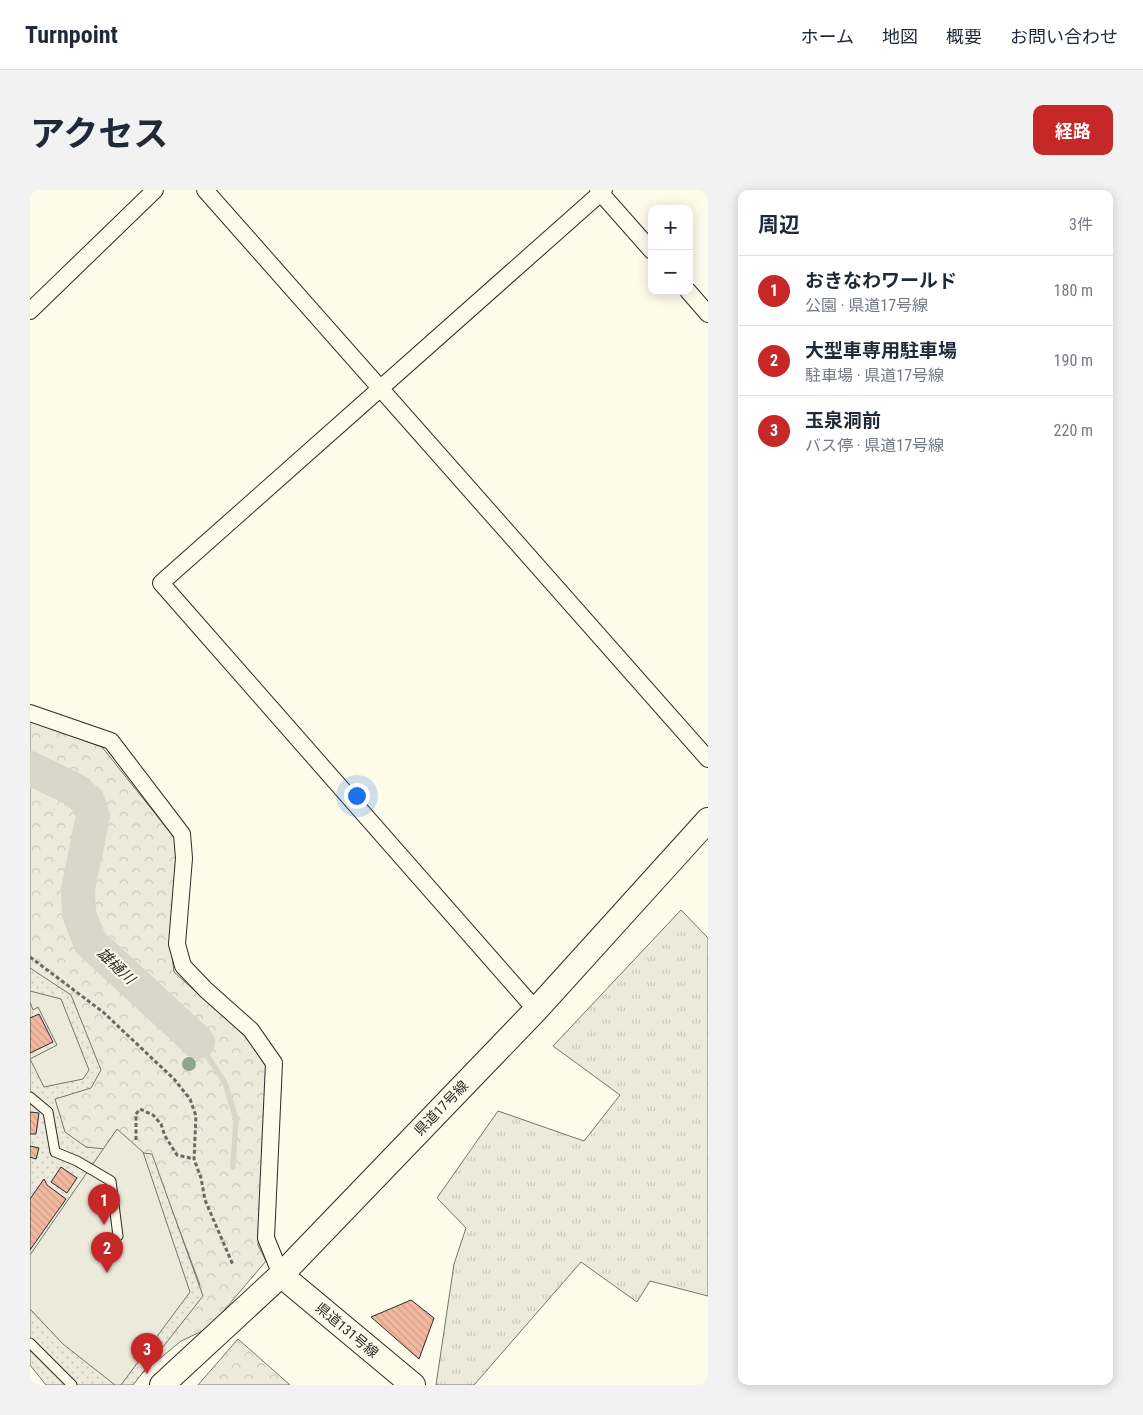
<!DOCTYPE html>
<html lang="ja">
<head>
<meta charset="utf-8">
<style>
  body { margin:0; font-family:"Roboto Condensed","Noto Sans JP",sans-serif; background:#f2f2f3; color:#1f2937 }
  .controls { position:absolute; right:15px; top:15px; display:grid; overflow:hidden; border-radius:10px; box-shadow:0 2px 12px #0003 }
  .controls button { width:45px; height:45px; display:grid; place-items:center; padding:0; border:0; border-bottom:1px solid #e0e1e3; background:#fff; color:#1f2937; font:25px sans-serif }
  .you { position:absolute; left:326px; top:605px; width:18px; height:18px; margin:-12px; border:4px solid #fff; border-radius:50%; background:#1a73e8; box-shadow:0 0 0 8px #1a73e833 }
  .badge { display:grid; place-items:center; width:32px; height:32px; border-radius:50%; background:#c62828; color:#fff; font-size:16px; font-weight:700 }
  .pin { position:absolute; translate:-50% -41px; filter:drop-shadow(0 1px 2px #0008) }
  .pin::after { content:''; position:absolute; top:26px; width:18px; height:15px; background:inherit; clip-path:polygon(0 0,100% 0,50% 100%) }
  .list { margin:0; padding:0; list-style:none }
  h2 { display:flex; justify-content:space-between; align-items:center; height:65px; margin:0; padding:0 20px; font-size:21px }
  h2 small { font-size:16px; font-weight:400; color:#747a83 }
  .list li { display:grid; grid-template-columns:32px 1fr auto; gap:15px; align-items:center; box-sizing:border-box; height:70px; padding:0 20px; border-top:1px solid #e0e1e3 }
  .list b { display:block; font-size:19px; white-space:nowrap }
  .list p { margin:0; font-size:16px; white-space:nowrap; color:#747a83 }
  .list em { font-size:16px; font-style:normal; color:#747a83 }
  .map { position:relative; flex:none; width:678px; height:1195px; overflow:hidden; border-radius:10px }
  header { display:flex; align-items:center; gap:30px; box-sizing:border-box; height:70px; padding:0 25px; background:#fff; border-bottom:1px solid #e0e1e3 }
  header strong { font-size:24px }
  nav { display:flex; gap:28px; margin-inline-start:auto; font-size:18px }
  .intro { display:flex; align-items:center; justify-content:space-between; box-sizing:border-box; height:120px; padding:0 30px }
  h1 { margin:0; font-size:35px }
  .button { padding:12px 22px; border-radius:10px; background:#c62828; color:#fff; font-size:18px; font-weight:700 }
  main { display:flex; gap:30px; padding:0 30px }
  aside { flex:1; background:#fff; border-radius:10px; box-shadow:0 2px 12px #0003 }
  .map>svg:first-child { display:block }
</style>
</head>
<body>
<header>
<strong>Turnpoint</strong>
<nav><a>ホーム</a><a>地図</a><a>概要</a><a>お問い合わせ</a></nav>
</header>
<div class="intro"><h1>アクセス</h1><a class="button">経路</a></div>
<main>
<div class="map">
<svg width="678" height="1195" viewBox="0 0 678 1195">
  <defs>
    <pattern id="grass-tufts" width="24" height="20" patternUnits="userSpaceOnUse" patternTransform="scale(1.25)"><rect width="24" height="20" fill="#ecebdb"/><path d="M3 7l-1-3M5 7V3M7 7l1-3M15 17l-1-3M17 17v-4M19 17l1-3" fill="none" stroke="#cbcabc"/></pattern>
    <pattern id="forest-crowns" width="20" height="18" patternUnits="userSpaceOnUse" patternTransform="scale(1.25)"><rect width="20" height="18" fill="#ecebdb"/><path d="M2 6a3 3 0 1 1 6 0M12 15a3 3 0 1 1 6 0" fill="none" stroke="#cbcabc"/></pattern>
    <pattern id="park-dots" width="8" height="8" patternUnits="userSpaceOnUse" patternTransform="scale(1.25)"><rect width="8" height="8" fill="#ecebdb"/><path d="M2 2h.1M6 6h.1" fill="none" stroke="#cbcabc" stroke-width="1.8" stroke-linecap="round"/></pattern>
    <pattern id="building-back-hatch" width="6" height="6" patternUnits="userSpaceOnUse" patternTransform="scale(1.25)"><rect width="6" height="6" fill="#f2b8a0"/><path d="M-1 5l2 2M0 0l6 6M5-1l2 2" fill="none" stroke="#d09e8a"/></pattern>
  </defs>
  <rect width="100%" height="100%" fill="#fdfbea"/>
  <path fill="url(#grass-tufts)" stroke="#74746e" d="M651 720 678 748V1106L620 1091 607 1112 551 1072 444 1195H406L424 1074 436 1038 407 1008 468 921 554 951 590 905 523 856Z"/>
  <path fill="url(#forest-crowns)" stroke="#74746e" d="M0 531 72 557 147 651 140 751 144 782 215 846 236 876 228 1055 236 1071 179 1138 151 1151 98 1195 170 1095 125 975 29 952 0 872Z
    M208 1149 260 1195H168Z"/>
  <path fill="url(#park-dots)" stroke="#74746e" d="M0 778 41 805 71 880 61 898 25 909 35 942 56 957 122 964 173 1106 103 1195H16L0 1175Z"/>
  <path fill="#eceadb" stroke="#74746e" d="M0 801 31 809 59 880 53 889 14 897 0 869 27 855 8 817 3 820 0 812Z
    M87 939 113 962 160 1102 91 1195H85L33 1154 0 1119V1065Z"/>
  <g fill="none" stroke-linecap="round" stroke-linejoin="round">
    <path stroke="#d8d7c9" stroke-width="5.5" d="M168 852 195 893 206 929 203 977"/>
    <path stroke="#d8d7c9" stroke-width="34" d="M0 578 43 599 58 611 63 626 48 699 49 724 60 752 168 852"/>
  </g>
  <path fill="url(#building-back-hatch)" stroke="#2b2b2b" d="M9 824 23 852 0 863V828Z
    M0 922 9 923 6 944H0Z
    M0 956 9 958 6 969 0 967Z
    M31 977 47 988 37 1003 21 992Z
    M14 989 17 995 36 1009 0 1060V1009Z
    M381 1110 404 1128 389 1169 341 1127Z"/>
  <g fill="none" stroke-linecap="round" stroke-linejoin="round">
    <defs>
      <path id="lane" d="M0 907 18 922 25 962 47 971 81 991 88 1046
        M0 1153 42 1195"/>
      <path id="street" d="M175 0 678 569
        M568 0 622 61
        M658 101 678 124
        M0 121 125 0
        M0 523 81 551 152 644 154 668 147 754 153 776 176 800 221 840 244 873 236 1048 251 1085
        M506 820 131 393 574 0"/>
      <path id="secondary" d="M251 1085 383 1195
        M132 1195 251 1085 506 820 678 630"/>
    </defs>
    <use href="#lane" stroke="#2b2b2b" stroke-width="11"/>
    <use href="#street" stroke="#2b2b2b" stroke-width="18"/>
    <use href="#secondary" stroke="#2b2b2b" stroke-width="26"/>
    <path stroke="#6a6964" stroke-width="3" stroke-dasharray="4 2.5" stroke-linecap="butt" d="M0 767 73 822 144 889 160 909 166 926 164 969 171 988 175 1010 203 1075
      M106 950V924L110 919 123 925 131 934 135 946 147 965 164 969"/>
    <use href="#lane" stroke="#fdfbea" stroke-width="9"/>
    <use href="#street" stroke="#fdfbea" stroke-width="16"/>
    <use href="#secondary" stroke="#fdfbea" stroke-width="24"/>
  </g>
  <circle fill="#8ea78a" cx="159" cy="874" r="7"/>
  <g text-anchor="middle" dominant-baseline="central" stroke-width="4" stroke-linejoin="round" paint-order="stroke">
    <g font-size="14" fill="#2b2b2b" stroke="#fdfbea">
      <text transform="translate(411 918) rotate(-46)">県道17号線</text>
      <text transform="translate(317 1140) rotate(40)">県道131号線</text>
    </g>
    <g font-size="15" font-style="italic" fill="#2b2b2b" stroke="#fdfbea">
      <text transform="translate(86 776) rotate(43)">雄樋川</text>
    </g>
  </g>
</svg>
<div class="controls">
<button>+</button>
<button>−</button>
</div>
<div class="you"></div>
<div class="pin badge" style="left:74px;top:1035px">1</div>
<div class="pin badge" style="left:77px;top:1083px">2</div>
<div class="pin badge" style="left:117px;top:1184px">3</div>
</div>
<aside>
<h2>周辺<small>3件</small></h2>
<ul class="list">
<li><span class="badge">1</span><div><b>おきなわワールド</b><p>公園 · 県道17号線</p></div><em>180 m</em></li>
<li><span class="badge">2</span><div><b>大型車専用駐車場</b><p>駐車場 · 県道17号線</p></div><em>190 m</em></li>
<li><span class="badge">3</span><div><b>玉泉洞前</b><p>バス停 · 県道17号線</p></div><em>220 m</em></li>
</ul>
</aside>
</main>
</body>
</html>
